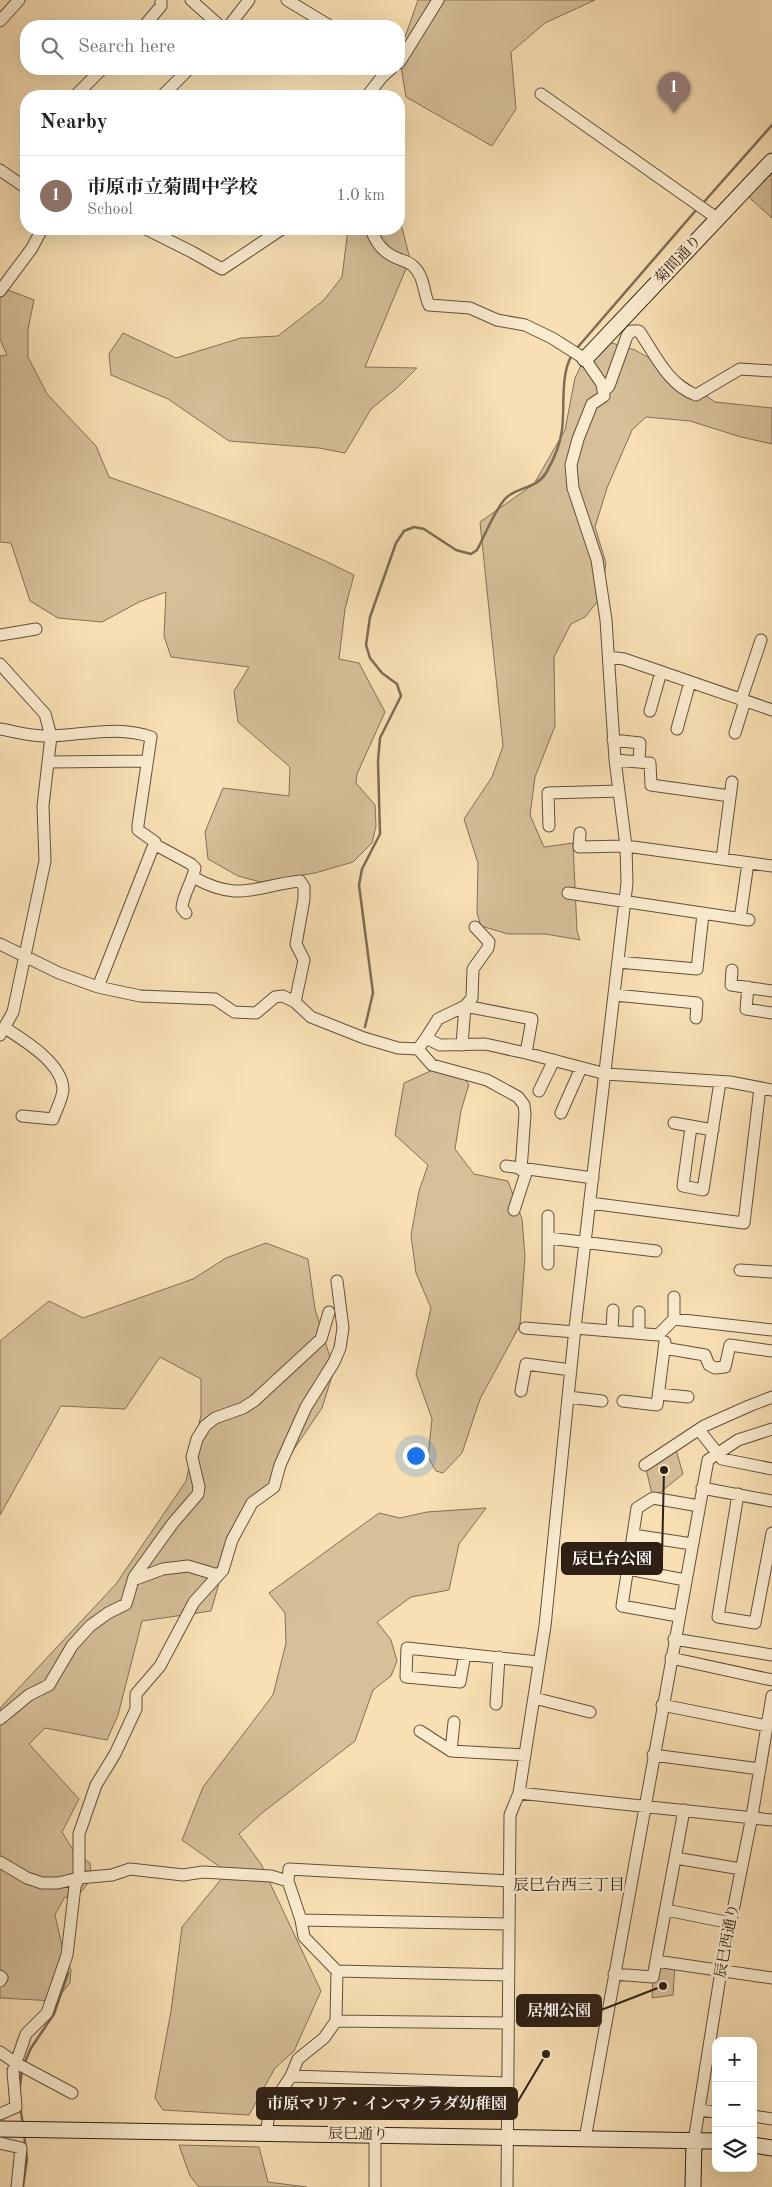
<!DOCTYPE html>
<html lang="en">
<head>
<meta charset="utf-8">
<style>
  body { margin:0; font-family:"Old Standard TT","Noto Serif JP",serif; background:#f2f2f2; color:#222 }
  .controls { position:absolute; right:15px; bottom:15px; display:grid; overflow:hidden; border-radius:10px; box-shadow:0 5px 20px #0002 }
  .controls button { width:45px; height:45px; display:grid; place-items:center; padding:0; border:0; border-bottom:1px solid #e0e0e0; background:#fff; color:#222; font:25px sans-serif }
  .you { position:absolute; left:415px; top:1455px; width:18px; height:18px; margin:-12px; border:4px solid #fff; border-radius:50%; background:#1a73e8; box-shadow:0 0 0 8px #1a73e833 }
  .badge { display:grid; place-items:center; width:32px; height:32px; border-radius:50%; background:#d93025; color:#fff; font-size:16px; font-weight:700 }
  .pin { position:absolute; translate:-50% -41px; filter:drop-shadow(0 1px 2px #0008) }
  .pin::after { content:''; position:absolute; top:26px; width:18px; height:15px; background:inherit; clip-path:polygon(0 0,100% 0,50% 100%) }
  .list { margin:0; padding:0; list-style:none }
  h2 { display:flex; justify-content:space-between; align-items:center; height:65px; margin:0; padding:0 20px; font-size:21px }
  h2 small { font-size:16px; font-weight:400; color:#767676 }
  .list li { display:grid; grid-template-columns:32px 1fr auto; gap:15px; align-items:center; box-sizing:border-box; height:80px; padding:0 20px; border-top:1px solid #e0e0e0 }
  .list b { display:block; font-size:19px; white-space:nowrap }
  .list p { margin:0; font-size:16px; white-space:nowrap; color:#767676 }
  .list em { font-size:16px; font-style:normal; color:#767676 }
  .icon { flex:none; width:28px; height:28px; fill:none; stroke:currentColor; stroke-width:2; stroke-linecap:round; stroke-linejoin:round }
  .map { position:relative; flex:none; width:772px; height:2187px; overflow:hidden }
  .search { position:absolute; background:#fff; box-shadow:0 5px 20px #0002; left:20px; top:20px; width:385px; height:55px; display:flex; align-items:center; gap:12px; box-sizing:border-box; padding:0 18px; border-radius:20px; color:#767676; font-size:19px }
  .panel { position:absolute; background:#fff; box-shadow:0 5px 20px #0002; left:20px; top:90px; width:385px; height:145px; border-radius:20px }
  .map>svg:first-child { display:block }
</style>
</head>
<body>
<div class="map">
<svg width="772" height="2187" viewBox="0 0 772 2187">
  <rect width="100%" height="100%" fill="#f8e0b4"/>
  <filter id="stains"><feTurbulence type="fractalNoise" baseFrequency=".004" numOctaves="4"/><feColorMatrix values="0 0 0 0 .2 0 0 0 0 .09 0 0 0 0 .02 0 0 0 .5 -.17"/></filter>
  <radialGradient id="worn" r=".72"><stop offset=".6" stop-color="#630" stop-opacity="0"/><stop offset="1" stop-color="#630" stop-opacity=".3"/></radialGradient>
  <path fill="#d6bf99" stroke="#827057" d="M418 0H595L545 23 511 52 516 109 492 146 406 97 399 54Z
    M772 161V218L743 192Z
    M399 222 401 224 410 259 365 367 417 368 398 387 371 409 345 453 319 448 229 441 168 399 111 375 109 354 123 333 176 358 241 338 278 336 324 300 342 277 348 229H399Z
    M0 287 34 300 28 329V357L47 394 96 446 109 477C192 506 275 535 354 575L345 609 339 659 359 663 385 712 357 774 356 783 375 805 376 826 372 843 353 862 315 873 261 882 238 876 208 859 205 832 223 788 289 796 290 767 238 722 234 691 249 667 171 657 164 636 166 592 139 602 102 622 58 618 30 601 11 543 0 542V356L7 355 0 339Z
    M602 340 635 350 658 363 715 402 772 408V444L741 437 690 421 646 417 632 430 607 488 595 527 606 563 601 597 585 617 571 624 554 657 555 726 535 777 530 815 544 847 573 843 577 931 580 940 546 934H508L481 926 477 913 478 863 464 819 492 777 503 746 480 522 534 484 565 430 575 378 587 353Z
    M448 1063 469 1084 461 1111 455 1149 474 1174 508 1181 522 1219 525 1257 520 1325 480 1399 462 1453 443 1473 436 1471 428 1457 432 1419 416 1374 431 1308 416 1273 411 1235 419 1191 428 1165 395 1135 404 1083Z
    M266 1243 308 1259 315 1309 334 1370 322 1408 231 1542 211 1611 142 1621 118 1715 107 1740 45 1728 29 1744 79 1799 62 1832 75 1853 90 1863 91 1879 82 1891 64 1898 55 1915 61 1942 71 1970 70 1983 55 2001 0 1998V1708L116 1584 186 1481 201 1415V1379L160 1357 125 1409 61 1406 0 1515V1341L49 1301 83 1318 193 1279 226 1258Z
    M675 1446 683 1474 653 1498 645 1465Z
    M486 1508 459 1544 449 1590 411 1597 377 1622 391 1640 397 1661 391 1676 373 1690 355 1741 262 1813 239 1834 261 1864 321 1991 294 2051 275 2068 249 2115 163 2110 155 2098 171 2011 182 1927 227 1872 182 1840 203 1787 273 1695 286 1643 285 1613 269 1593 379 1513 400 1518 427 1512Z
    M656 1961 675 1964 673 1995 652 1998 653 1977Z
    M179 2145 259 2147 268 2182 307 2187H199L190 2176Z"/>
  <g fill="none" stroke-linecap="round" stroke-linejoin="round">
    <path stroke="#7e6c54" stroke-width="2.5" d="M703 203 772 125
      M577 348 697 209
      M365 1027 373 993 359 885 362 869 380 834 378 761 380 738 401 696 397 684 382 673 370 658 366 645 370 617 396 543 404 531 414 527 424 529 456 550 471 554 477 550C484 537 497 505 507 497 519 487 537 488 546 473 553 461 560 445 562 430 565 408 560 374 572 355
      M24 2064 31 2048 54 2014 68 1973
      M20 2086 22 2070
      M20 2107 23 2124
      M23 2187 27 2159 24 2134"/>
    <defs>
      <path id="street" d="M191 0 220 26
        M287 0 330 26
        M0 21 19 0
        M144 26 161 6V0
        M229 26 249 0
        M399 63 438 0
        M541 94 718 219
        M75 96 102 69
        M162 96 189 69
        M367 96 382 77 391 69
        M0 170 26 188
        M146 229 192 252 222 269 282 229
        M371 229C376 244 384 253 399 259 404 261 409 262 413 266 425 277 423 292 429 305L470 308 497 320 525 325 552 338 585 359 602 384 604 396 592 404 578 439 571 465 573 488 597 560 606 620 615 760 626 846 627 883 575 1328 545 1626 519 1793 510 1815 507 2187
        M0 291 32 248 42 229
        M604 391 609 386 627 336 631 331H639C655 354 668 385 696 395L740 369 772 371
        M0 635 36 629
        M609 657 624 659 772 710
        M0 664 45 714 51 736 43 806 45 861 13 1012 0 1035
        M741 700 761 640
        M650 711 661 672
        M0 729C17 732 33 737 50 736 83 735 119 725 151 737L138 825V830L155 842 98 987
        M677 729 690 682
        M735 733 745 701
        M613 740 640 743 639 762
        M615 760 650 763 651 785 730 796
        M48 762 147 761
        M549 826 548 793 619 791
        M580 833 579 847 626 846 772 866
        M154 844 191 864 195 868C192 883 183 894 182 908L186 913
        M722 859 732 782
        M193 877C239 903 255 886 300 881L304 887V899L296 944 304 960 295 1002
        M568 893 749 920
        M740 919 748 863
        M0 944 59 973 98 987 140 996 215 999 234 1012 256 1013 275 997 283 996 295 1002 311 1017 364 1038 398 1048 418 1049 426 1038 440 1045 485 1044 526 1053 606 1074 730 1082 772 1090
        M618 962 697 969 703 914
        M732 970 731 985 772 991
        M748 987 746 1009 772 1013
        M615 995 697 1003 696 1018
        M5 1028C25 1041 62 1063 63 1089 63 1098 56 1110 53 1119L22 1116
        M426 1038 438 1019 465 1006 472 998 473 969 488 948 489 942 475 927
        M462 1045 465 1006 532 1019 526 1053
        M418 1049 432 1065 487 1080 518 1097 524 1105 525 1114 521 1170
        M539 1091 554 1060
        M561 1113 581 1068
        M674 1123 713 1130
        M691 1127 683 1186 703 1190 720 1082
        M506 1166 593 1178
        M590 1203 744 1223 760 1088
        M514 1210 527 1170
        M549 1238 656 1251
        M548 1264V1216
        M740 1270 772 1272
        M639 1312V1333
        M674 1319V1297
        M525 1328 575 1332
        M575 1328 658 1335 674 1319 772 1330
        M612 1331 613 1310
        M664 1348 705 1355 709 1365 715 1368 725 1367 730 1345 772 1351
        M521 1391 526 1364 571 1370
        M659 1394 688 1397
        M568 1397 602 1401
        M623 1401 657 1405 665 1342
        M699 1430 722 1459 772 1469
        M645 1465 704 1426 749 1406 772 1397
        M702 1488 772 1501
        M738 1494 718 1617 755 1623 772 1533
        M633 1535 692 1544
        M628 1569 685 1580
        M133 1580 163 1569 188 1566 218 1575
        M678 1616 622 1606 637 1508 653 1498 699 1506
        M674 1639 772 1655
        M465 1654 460 1682 406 1677 407 1648 539 1662
        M671 1658 772 1680
        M534 1698 590 1712
        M496 1704 499 1657
        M662 1705 767 1726
        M0 1719 29 1695 49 1685 72 1646 90 1626 108 1613 126 1604 134 1577 173 1523 198 1494 199 1487 192 1457 197 1439 205 1426 215 1418 243 1408 254 1401 321 1339 329 1312
        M420 1731 451 1751 525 1755
        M451 1751 454 1722
        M653 1755 760 1769
        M519 1793 772 1820
        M675 1858 741 1869
        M0 1862 27 1878 42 1883H58L79 1878 112 1875 130 1869 183 1875 203 1872 271 1876 288 1881
        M666 1910 731 1923
        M301 1920 508 1924
        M656 1961 772 1978
        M337 1971 508 1975
        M614 1974 653 1977 684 1810
        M0 1976 2 1978 0 1981
        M336 2021 508 2023
        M0 2052 16 2063 72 2093
        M507 2083 291 2076 298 2059 324 2038 336 2021 337 1971 304 1937 301 1920 288 1881 289 1869 509 1881
        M699 2110 716 2112
        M0 2114 16 2107 13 2071 26 2034 47 2013 67 1955 75 1886 79 1878V1834L96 1785 115 1754 136 1709V1694L160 1666 194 1602 223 1570 232 1540 252 1503 274 1487 280 1465 306 1407 334 1362 340 1348 343 1328 337 1281
        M753 2116 772 2119
        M266 2134 270 2108 291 2076
        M585 2139 708 1460 738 1440 772 1429
        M694 2141 721 1971 752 1816 772 1696
        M0 2143 21 2148 17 2187
        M375 2187V2135"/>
      <path id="secondary" d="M585 359 772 161
        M0 2129 716 2141
        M753 2145 772 2148
        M693 2187 694 2141"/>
    </defs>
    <use href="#street" stroke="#60503d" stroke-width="13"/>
    <use href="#secondary" stroke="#2e2015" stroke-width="17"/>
    <use href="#street" stroke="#faebce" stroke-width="11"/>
    <use href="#secondary" stroke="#faebce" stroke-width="15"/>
  </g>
  <g text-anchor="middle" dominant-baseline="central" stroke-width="5" stroke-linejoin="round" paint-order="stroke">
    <g font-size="15" fill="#2e2015" stroke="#faebce">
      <text transform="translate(679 260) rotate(-47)">菊間通り</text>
      <text transform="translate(728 1941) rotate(-79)">辰巳西通り</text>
      <text transform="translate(358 2135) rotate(1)">辰巳通り</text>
    </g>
    <g font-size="16" fill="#2e2015" stroke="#faebce">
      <text x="569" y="1886">辰巳台西三丁目</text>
    </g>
  </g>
  <path fill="none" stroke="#2e2015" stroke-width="2" d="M664 1470L662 1558M663 1986L601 2010M546 2054L517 2103"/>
  <g fill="#2e2015" stroke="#faebce" stroke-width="2">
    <circle cx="664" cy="1470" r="5"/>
    <circle cx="663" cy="1986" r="5"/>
    <circle cx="546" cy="2054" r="5"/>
  </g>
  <g fill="#2e2015" stroke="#2e2015" stroke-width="2">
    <rect x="562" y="1543" width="100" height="31" rx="5"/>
    <rect x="517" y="1995" width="84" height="31" rx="5"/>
    <rect x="257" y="2088" width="260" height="31" rx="5"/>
  </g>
  <g font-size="16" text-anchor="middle" font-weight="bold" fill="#fff">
    <text x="612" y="1564">辰巳台公園</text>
    <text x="559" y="2016">居畑公園</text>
    <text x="387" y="2109">市原マリア・インマクラダ幼稚園</text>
  </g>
  <rect width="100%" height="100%" filter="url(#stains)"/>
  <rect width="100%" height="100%" fill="url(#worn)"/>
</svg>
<div class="controls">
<button>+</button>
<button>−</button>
<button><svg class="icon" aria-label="layers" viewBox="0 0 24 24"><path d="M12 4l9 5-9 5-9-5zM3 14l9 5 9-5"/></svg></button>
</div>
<div class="you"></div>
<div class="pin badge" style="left:674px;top:113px;background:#8d6e63">1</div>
<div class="search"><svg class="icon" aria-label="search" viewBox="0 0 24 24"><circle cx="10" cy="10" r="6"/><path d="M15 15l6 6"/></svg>Search here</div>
<section class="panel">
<h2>Nearby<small></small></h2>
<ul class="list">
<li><span class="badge" style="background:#8d6e63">1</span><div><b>市原市立菊間中学校</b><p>School</p></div><em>1.0 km</em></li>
</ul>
</section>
</div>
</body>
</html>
